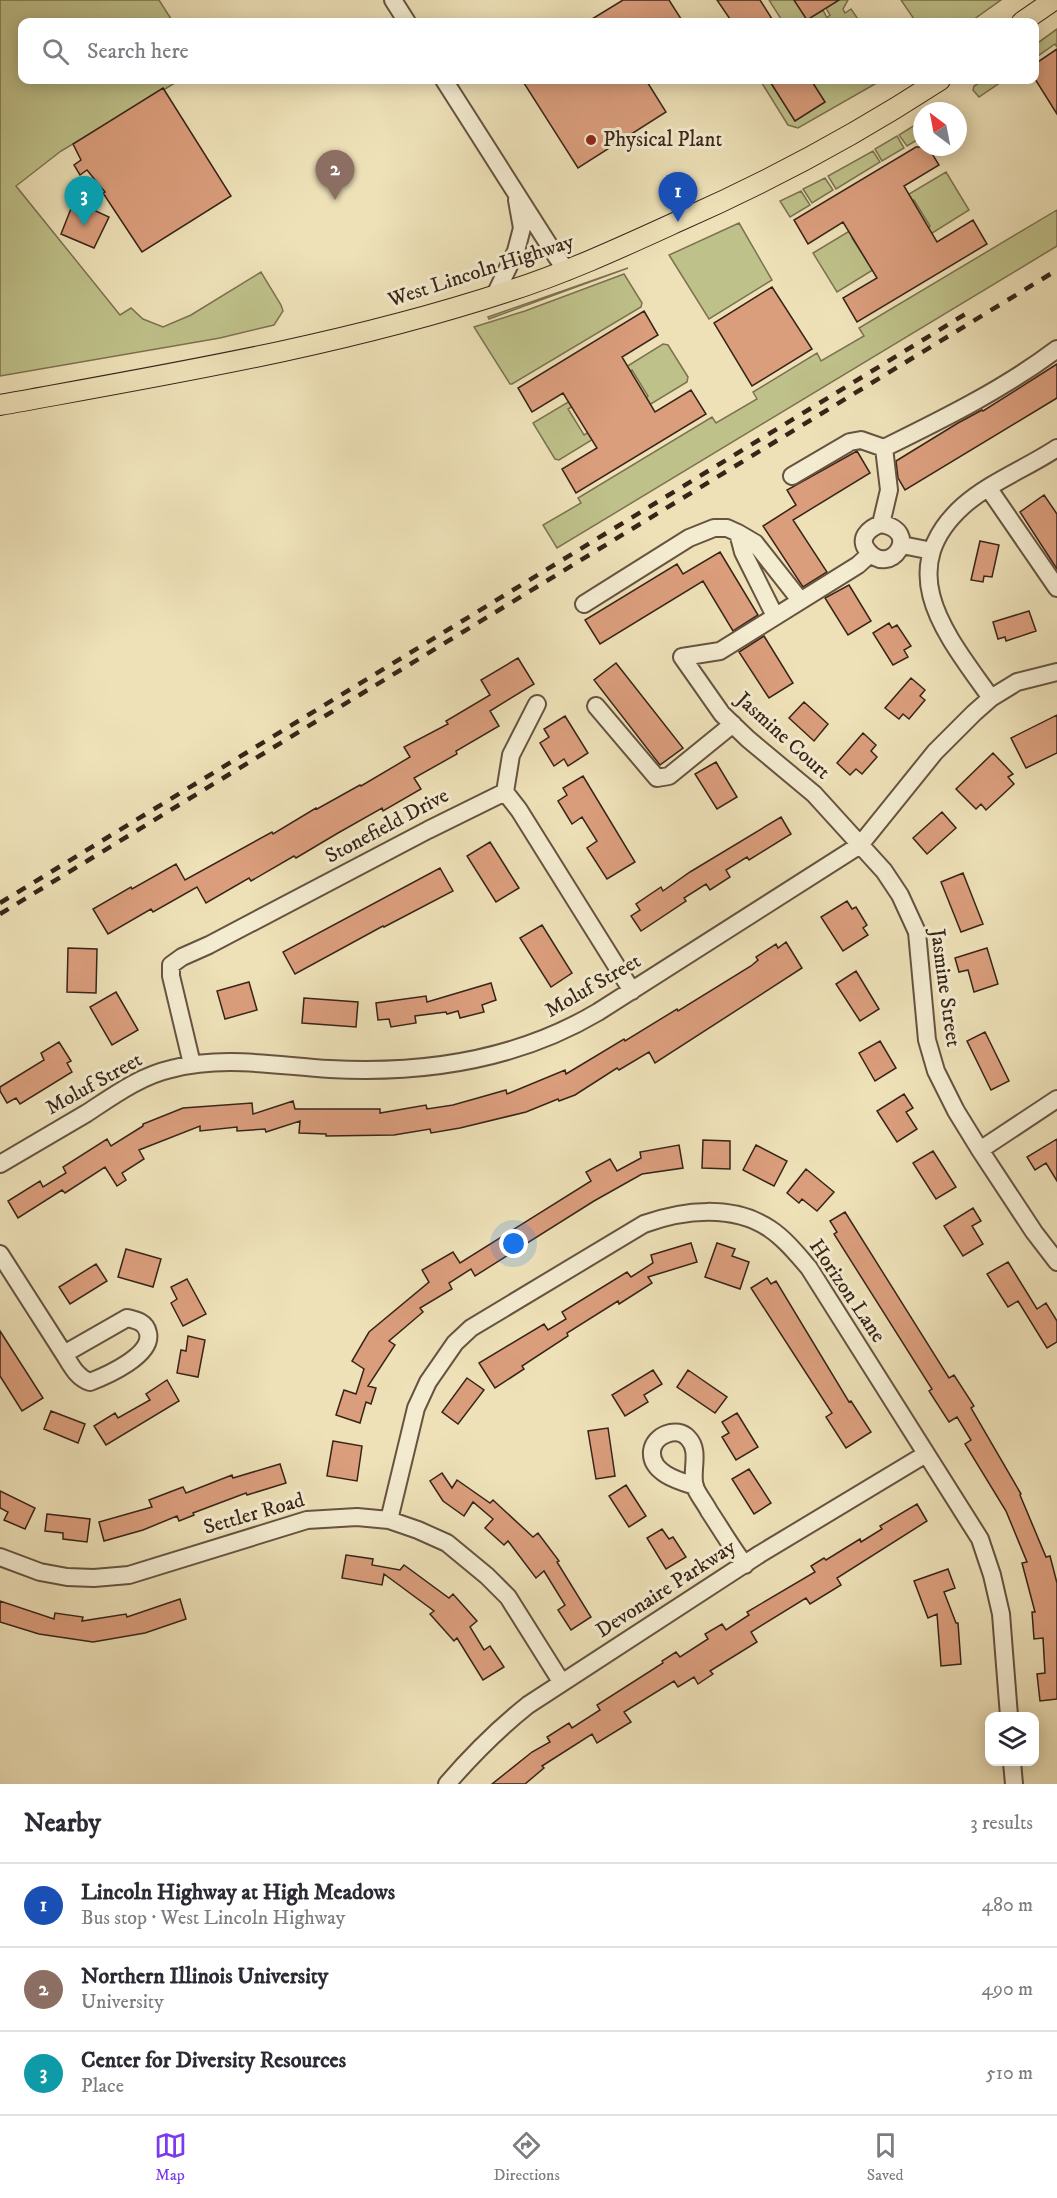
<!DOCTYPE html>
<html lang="en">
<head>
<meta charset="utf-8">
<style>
  body { margin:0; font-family:"IM FELL DW Pica",serif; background:#f2f2f3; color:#2b2b33 }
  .controls { position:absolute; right:18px; bottom:18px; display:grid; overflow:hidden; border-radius:12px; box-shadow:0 3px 15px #0003 }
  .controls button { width:54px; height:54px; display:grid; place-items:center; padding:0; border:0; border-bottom:2px solid #e1e1e2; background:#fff; color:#2b2b33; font:30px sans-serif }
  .compass { position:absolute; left:913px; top:102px; width:54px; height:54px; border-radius:50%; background:#fff; box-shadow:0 3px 15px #0003; rotate:328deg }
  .you { position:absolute; left:514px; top:1244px; width:21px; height:21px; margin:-15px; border:4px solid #fff; border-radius:50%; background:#1a73e8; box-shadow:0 0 0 9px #1a73e833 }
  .badge { display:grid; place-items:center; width:39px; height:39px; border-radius:50%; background:#7c3aed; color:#fff; font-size:20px; font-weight:700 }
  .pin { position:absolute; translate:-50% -50px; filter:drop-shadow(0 2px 3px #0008) }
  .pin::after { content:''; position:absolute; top:32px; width:21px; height:18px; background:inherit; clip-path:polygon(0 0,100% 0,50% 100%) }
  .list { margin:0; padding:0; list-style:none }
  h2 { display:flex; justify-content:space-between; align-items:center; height:78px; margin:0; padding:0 24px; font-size:26px }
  h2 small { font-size:20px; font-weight:400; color:#7c7c81 }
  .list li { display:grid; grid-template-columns:39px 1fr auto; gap:18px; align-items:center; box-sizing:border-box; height:84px; padding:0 24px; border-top:2px solid #e1e1e2 }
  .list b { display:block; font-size:22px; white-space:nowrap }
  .list p { margin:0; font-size:20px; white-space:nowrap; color:#7c7c81 }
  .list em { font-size:20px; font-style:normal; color:#7c7c81 }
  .icon { flex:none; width:33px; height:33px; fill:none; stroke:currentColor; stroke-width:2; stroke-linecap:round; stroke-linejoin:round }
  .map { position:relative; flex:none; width:1057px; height:1784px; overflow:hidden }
  .search { position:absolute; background:#fff; box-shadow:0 3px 15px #0003; left:18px; right:18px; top:18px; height:66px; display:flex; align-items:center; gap:15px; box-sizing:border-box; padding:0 21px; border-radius:12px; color:#7c7c81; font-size:22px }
  .sheet { height:330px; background:#fff }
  nav { display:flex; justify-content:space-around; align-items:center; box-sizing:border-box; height:84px; border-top:2px solid #e1e1e2; background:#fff; font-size:16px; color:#7c7c81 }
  nav a { display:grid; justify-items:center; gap:3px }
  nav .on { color:#7c3aed }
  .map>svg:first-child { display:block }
</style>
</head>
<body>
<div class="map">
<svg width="1057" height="1784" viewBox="0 0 1057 1784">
  <rect width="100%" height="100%" fill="#eee1b8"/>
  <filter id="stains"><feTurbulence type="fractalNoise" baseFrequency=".00333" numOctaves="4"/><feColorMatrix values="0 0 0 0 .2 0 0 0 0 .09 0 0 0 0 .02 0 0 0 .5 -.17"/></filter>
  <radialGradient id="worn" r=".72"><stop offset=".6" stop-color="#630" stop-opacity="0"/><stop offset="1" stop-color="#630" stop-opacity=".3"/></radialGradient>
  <path fill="#bfc18a" stroke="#7c7251" stroke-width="1.5" d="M0 0H159L173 22H22V80H180L61 151 16 186 120 315 131 308 143 319 163 327 191 315 261 272 281 305 283 311 274 325 220 338 0 376Z
    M769 0H794L807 20 823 10 827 18 830 15 826 8 839 0H848L843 9 845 13 851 9 860 22H783Z
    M901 0H1001L970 22H916Z
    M1057 29V47L1055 44 1035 58V45Z
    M760 80H769L795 121 825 102 811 80H882L798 128 788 125Z
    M984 80H995L998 84 979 97 973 90 974 86Z
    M915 125 922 137 907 146 899 135Z
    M897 136 904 148 882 161 875 149Z
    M873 151 880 162 836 189 828 176Z
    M946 172 969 210 918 242 914 236 930 226 914 200 898 209 894 203Z
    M825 178 833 190 812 203 803 189Z
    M801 191 810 205 790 217 780 201Z
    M1057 210V246L557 548 543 525 581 503 578 498 712 417 716 423 757 399 753 392 817 353 821 361 864 336 859 328Z
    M866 221 869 227 852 238 868 263 889 260 837 292 813 253Z
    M739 223 772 280 709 319 669 255Z
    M628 268 489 319 488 317Z
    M624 274 642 303 641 307 512 384H510L474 327 525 311Z
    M663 344 668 345 688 377 687 382 636 413 632 407 648 396 632 370 616 380 613 375Z
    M585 392 588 397 568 409 584 435 604 423 608 430 559 460 555 459 533 423Z"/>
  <path fill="#db9e7d" stroke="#382418" stroke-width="1.5" d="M623 0H669L683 22H587Z
    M717 0H760L774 22H732Z
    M794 0H839L807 20Z
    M1057 49V114L1035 79V64Z
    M522 80H646L666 112 578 168Z
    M769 80H811L825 102 795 121Z
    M163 88 231 196 142 252 103 193 105 192 87 170 80 175 74 165 81 160 73 144Z
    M916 147H928L939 165 904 186 937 242 973 220 987 244 857 322 843 298 877 278 843 222 808 244 794 220Z
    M74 201 109 217 94 248 61 234Z
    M772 287 812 349 752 386 714 323Z
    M644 311 658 335 622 357 655 412 691 390 706 414 576 493 562 469 597 448 563 393 532 412 518 388Z
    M1057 364V398L905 490 898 478 896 461 958 423 982 410 983 411Z
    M857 451 870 473 793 520 827 572 803 587 763 526 796 505 787 490Z
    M1044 495 1057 514V569L1020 512Z
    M980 541 999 545 992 577 984 576 983 582 971 580Z
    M720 552 758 615 733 631 703 581 600 644 585 620 677 564 683 574Z
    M849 585 871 621 848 635 825 598Z
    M1029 611 1036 631 1006 641 1005 637 998 639 993 622Z
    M889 623 892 628 897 625 911 646 904 650 908 657 893 665 873 633Z
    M764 636 793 683 769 698 739 652Z
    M518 658 534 684 490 711 499 726 456 751 457 754 414 778 421 789 383 811 382 808 338 833 296 858 294 856 251 881 249 878 206 903 197 887 153 912 151 909 108 934 93 909 131 887 132 889 176 864 185 880 272 832 273 834 316 808 317 809 360 785 361 786 410 757 404 747 448 724 446 721 490 695 481 680Z
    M616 663 683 748 660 765 594 680Z
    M911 678 925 690 920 696 925 700 909 719 903 714 899 719 885 708Z
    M804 702 828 724 814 741 789 718Z
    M1057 715V753L1026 768 1011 738Z
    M565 716 588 753 568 766 564 759 554 766 540 743 549 737 544 729Z
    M863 733 876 745 871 751 877 757 862 774 856 769 850 775 837 763Z
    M993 753 1013 774 1008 777 1014 784 986 810 981 804 976 809 956 789Z
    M716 762 737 797 717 809 695 774Z
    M583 776 635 862 607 879 587 848 597 841 582 817 572 824 558 801 567 795 563 788Z
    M942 812 956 828 927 854 913 838Z
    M781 817 791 834 749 860 747 857 726 870 730 877 710 890 706 884 684 898 686 901 641 931 631 916 640 910 636 904 661 887 663 891 690 872Z
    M490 842 519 888 496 902 467 856Z
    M440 868 453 891 384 927 383 926 295 974 283 952Z
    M963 873 983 924 961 932 941 882Z
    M847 901 852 909 856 907 867 925 863 928 868 935 843 951 821 917Z
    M542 925 572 973 551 987 520 938Z
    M786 942 802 968 655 1063 649 1052 619 1070 617 1068 575 1095 559 1101 558 1099 526 1112 460 1128 431 1133 430 1129 394 1135 326 1136V1134L299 1133 300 1121 266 1132 265 1129 237 1131V1127L200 1131V1126L139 1150 144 1159 122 1173 126 1180 117 1186 105 1167 65 1193 62 1190 18 1218 8 1201 40 1181 43 1187 66 1173 63 1167 107 1139 111 1146 143 1126V1124L183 1108 252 1103 253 1114 293 1101 295 1109H380V1113L426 1105 427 1109 453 1105 506 1090 507 1094 565 1070 566 1074 624 1039 625 1041 677 1009 678 1011 751 966 758 960 756 957 776 944 778 948Z
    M68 948 97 949 96 993 67 992Z
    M987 948 998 984 974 992 968 970 959 972 955 958Z
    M856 971 879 1009 860 1021 836 984Z
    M249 982 257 1010 225 1019 217 991Z
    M491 983 496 1000 482 1005 484 1012 460 1018 458 1011 447 1014 446 1012 415 1016 416 1023 391 1027 389 1019 378 1020 376 1003 426 996 427 1002Z
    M116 992 138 1030 112 1045 90 1007Z
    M304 998 358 1002 356 1027 302 1023Z
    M985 1032 1009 1081 991 1090 967 1041Z
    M880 1041 896 1068 875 1081 859 1053Z
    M59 1042 71 1061 67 1063 72 1072 20 1104 16 1098 7 1103 0 1091V1087L44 1060 41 1053Z
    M904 1094 913 1108 906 1112 917 1129 897 1142 877 1111Z
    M1057 1139V1181L1046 1163 1035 1170 1027 1157Z
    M703 1140 730 1141V1169L702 1168Z
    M679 1145 683 1168 642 1174 594 1201 475 1276 471 1269 449 1283 452 1289 420 1308 423 1312 389 1341 395 1345 368 1386 376 1388 371 1404 366 1402 360 1423 336 1415 344 1390 356 1394 364 1369 352 1361 369 1332 429 1282 422 1270 453 1252 460 1263 591 1181 586 1172 610 1159 617 1171 641 1158 640 1152Z
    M756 1145 787 1161 774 1186 743 1170Z
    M933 1151 956 1187 936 1199 913 1163Z
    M806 1169 834 1192 817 1211 802 1199 799 1203 787 1193Z
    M973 1208 981 1221 972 1226 983 1244 963 1256 944 1226Z
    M845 1212 949 1378 954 1375 974 1406 971 1408 1021 1494 1020 1495 1046 1557 1050 1556 1057 1583V1699L1040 1701 1037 1674 1045 1673 1043 1638 1034 1639 1032 1612H1035L1022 1563 1027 1562 1006 1511 965 1444 971 1440 957 1417 949 1422 929 1391 932 1389 834 1234 837 1232 830 1221Z
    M691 1243 697 1262 648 1277 652 1283 619 1304 618 1301 567 1333 568 1336 522 1366 524 1369 495 1388 479 1363 544 1324 548 1330 566 1319 562 1312 627 1272 631 1277 653 1263 651 1255Z
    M717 1243 735 1249 732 1256 749 1262 740 1289 705 1277Z
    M126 1249 161 1259 153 1287 118 1277Z
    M1008 1262 1037 1309 1046 1303 1057 1321V1342L1047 1348 1018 1301 1008 1307 987 1274Z
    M96 1264 107 1281 70 1304 59 1287Z
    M767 1278 771 1284 776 1281 849 1402 851 1401 871 1432 846 1448 826 1417 832 1413 751 1288Z
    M187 1279 206 1314 183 1326 171 1303 177 1299 171 1287Z
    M0 1331 43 1398 22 1411 0 1376Z
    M188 1336 205 1340 198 1377 177 1373 181 1350 186 1351Z
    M653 1370 662 1384 644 1395 648 1402 625 1416 612 1395Z
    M688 1370 727 1397 715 1413 677 1387Z
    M467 1378 484 1390 458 1424 442 1412Z
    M167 1380 179 1401 106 1445 94 1426 115 1413 118 1418 150 1400 146 1394Z
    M51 1411 85 1424 78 1443 44 1429Z
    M737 1413 758 1447 736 1460 722 1437 729 1433 722 1422Z
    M608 1428 615 1476 596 1479 588 1431Z
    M333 1441 362 1446 357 1481 327 1476Z
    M280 1464 286 1483 247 1495 246 1493 193 1513 194 1515 179 1521 177 1516 143 1530 104 1541 99 1522 152 1507 149 1500 183 1487 186 1493 232 1475 233 1478Z
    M749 1469 771 1503 754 1514 732 1479Z
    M442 1473 452 1488 457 1480 490 1503 493 1500 533 1537 538 1533 559 1561 557 1562 591 1617 571 1630 558 1610 565 1605 544 1571 536 1578 508 1541 504 1545 485 1528 493 1519 473 1502 464 1516 443 1501 430 1481Z
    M626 1485 646 1516 629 1527 609 1496Z
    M0 1491 35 1508 25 1529 4 1520 8 1512 0 1508Z
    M917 1504 927 1521 837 1578 841 1585 810 1604 806 1598 751 1632 757 1642 710 1671 713 1674 698 1684 694 1677 678 1687 674 1681 624 1712 631 1722 597 1743 592 1734 542 1766 544 1768 525 1784H492L532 1752 550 1742 547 1737 569 1723 572 1728 600 1710 597 1705 663 1663 662 1661 676 1652 680 1657 708 1639 705 1634 722 1624 726 1630 749 1615 747 1612 815 1572 811 1566 824 1558 826 1560 860 1539 861 1542 882 1529 880 1526Z
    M47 1514 90 1519 87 1542 63 1539V1533L45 1531Z
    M662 1529 669 1539 673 1537 686 1557 666 1569 647 1538Z
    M346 1555 373 1559 372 1565 400 1570 404 1565 449 1598 453 1594 477 1621 470 1627 484 1650 490 1646 504 1667 483 1680 457 1638 454 1641 430 1614 434 1611 384 1574 382 1585 342 1578Z
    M948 1569 955 1588 944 1592 956 1623H958L961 1664 941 1666 937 1614 928 1618 914 1581Z
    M180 1599 186 1619 145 1633 93 1642 39 1634 0 1622V1601L54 1619 55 1613 83 1617 82 1621 126 1614 127 1617Z"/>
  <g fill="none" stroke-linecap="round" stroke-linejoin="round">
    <defs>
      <path id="minor" d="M393 0 407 22
        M444 80 556 256 567 271
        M495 295 516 251 522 228 517 200
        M792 476 850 442 861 440 884 448
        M989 489 1057 588
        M881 524 889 490 884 448C943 419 1004 389 1057 349
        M881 524C923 531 890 578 868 551 857 539 869 528 881 524Z
        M902 545 932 551
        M870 554 858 565 720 651 682 657 722 714 748 739 814 794 884 871 900 895 917 932 927 1040 936 1071 956 1111 980 1150 1034 1232 1057 1262
        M584 604 689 538 714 528H727L738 533
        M775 616 743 552 738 533 755 543 800 600
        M991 698C949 638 890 572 963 506 990 482 1027 468 1057 448
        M596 706 657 778 669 776 733 724
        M505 792 511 755 537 704
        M192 1064 171 976V965L182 957 209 945 428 830 505 792 519 810 632 991
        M980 1150 1057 1099
        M0 1164C29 1147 58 1130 87 1113 113 1096 140 1076 171 1069 224 1055 277 1066 330 1069 423 1074 517 1060 598 1012L860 845 935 752 974 713 991 698 1017 682 1057 672
        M0 1254 64 1354C71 1365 77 1378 90 1382 108 1375 153 1355 148 1333 146 1322 136 1320 127 1318L64 1354
        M695 1486C679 1481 650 1473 652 1451 654 1435 677 1426 688 1438 701 1451 690 1472 695 1487 698 1495 705 1503 709 1511 721 1529 732 1548 745 1565
        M389 1520 416 1408 428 1382 455 1343 471 1328 644 1224C683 1210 733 1204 770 1229 785 1239 797 1254 809 1268L980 1539 992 1575 1001 1614 1009 1716
        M0 1557 40 1572 67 1577 94 1578 129 1575 307 1520 357 1517 389 1520 418 1530 447 1543 487 1576 508 1597 562 1683
        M1012 1762 1014 1784
        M447 1784C472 1755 498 1729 528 1705L760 1554 926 1454"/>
      <path id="major" d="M1022 22 1054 0
        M0 405C170 374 341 346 506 292 566 273 622 247 679 221 770 181 857 134 940 80"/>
    </defs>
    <use href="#minor" stroke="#665340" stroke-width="20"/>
    <use href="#major" stroke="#382418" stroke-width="22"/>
    <use href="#minor" stroke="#f4ecd1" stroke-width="16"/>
    <use href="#major" stroke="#eee1b8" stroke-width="20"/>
    <path stroke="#382418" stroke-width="4.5" stroke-dasharray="10 10" stroke-linecap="butt" d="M0 903 972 310
      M0 914 1057 270"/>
  </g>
  <circle fill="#8f2418" stroke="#f4ecd1" stroke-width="2" cx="591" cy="140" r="6"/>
  <g text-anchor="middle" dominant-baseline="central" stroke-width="6" stroke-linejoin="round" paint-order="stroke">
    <g font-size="21" fill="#382418" stroke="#f4ecd1" text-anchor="start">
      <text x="603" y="140">Physical Plant</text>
    </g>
    <g font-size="21" fill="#382418" stroke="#f4ecd1">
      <text transform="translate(481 271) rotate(-18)">West Lincoln Highway</text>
      <text transform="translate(783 736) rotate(42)">Jasmine Court</text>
      <text transform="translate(387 826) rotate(-28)">Stonefield Drive</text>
      <text transform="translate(593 986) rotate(-30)">Moluf Street</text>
      <text transform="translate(945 988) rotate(82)">Jasmine Street</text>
      <text transform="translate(94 1084) rotate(-29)">Moluf Street</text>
      <text transform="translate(847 1291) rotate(56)">Horizon Lane</text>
      <text transform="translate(254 1514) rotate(-16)">Settler Road</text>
      <text transform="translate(666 1589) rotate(-33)">Devonaire Parkway</text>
    </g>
  </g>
  <rect width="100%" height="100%" filter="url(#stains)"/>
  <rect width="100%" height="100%" fill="url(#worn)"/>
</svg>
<div class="controls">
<button><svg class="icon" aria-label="layers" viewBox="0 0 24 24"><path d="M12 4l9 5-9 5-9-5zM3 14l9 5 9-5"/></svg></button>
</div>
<svg class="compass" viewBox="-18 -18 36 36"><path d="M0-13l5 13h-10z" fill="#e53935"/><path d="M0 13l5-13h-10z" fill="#7c7c81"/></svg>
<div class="you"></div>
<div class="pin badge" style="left:678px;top:222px;background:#1a4fb4">1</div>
<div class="pin badge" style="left:335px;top:200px;background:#8d6e63">2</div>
<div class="pin badge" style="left:84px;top:226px;background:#0f9aa8">3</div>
<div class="search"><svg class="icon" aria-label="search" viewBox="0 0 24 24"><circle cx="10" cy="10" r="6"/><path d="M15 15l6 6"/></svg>Search here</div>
</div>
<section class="sheet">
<h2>Nearby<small>3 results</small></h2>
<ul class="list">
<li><span class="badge" style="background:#1a4fb4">1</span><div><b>Lincoln Highway at High Meadows</b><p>Bus stop · West Lincoln Highway</p></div><em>480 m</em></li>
<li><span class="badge" style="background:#8d6e63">2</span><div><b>Northern Illinois University</b><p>University</p></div><em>490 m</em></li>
<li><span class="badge" style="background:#0f9aa8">3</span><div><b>Center for Diversity Resources</b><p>Place</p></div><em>510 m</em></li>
</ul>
</section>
<nav>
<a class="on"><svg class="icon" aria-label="map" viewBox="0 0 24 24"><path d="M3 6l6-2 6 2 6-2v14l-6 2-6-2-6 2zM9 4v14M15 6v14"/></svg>Map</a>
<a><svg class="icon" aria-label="directions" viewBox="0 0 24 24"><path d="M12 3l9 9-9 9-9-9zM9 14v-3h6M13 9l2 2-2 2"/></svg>Directions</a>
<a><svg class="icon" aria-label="saved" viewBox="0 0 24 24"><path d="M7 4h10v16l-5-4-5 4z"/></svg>Saved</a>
</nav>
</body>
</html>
